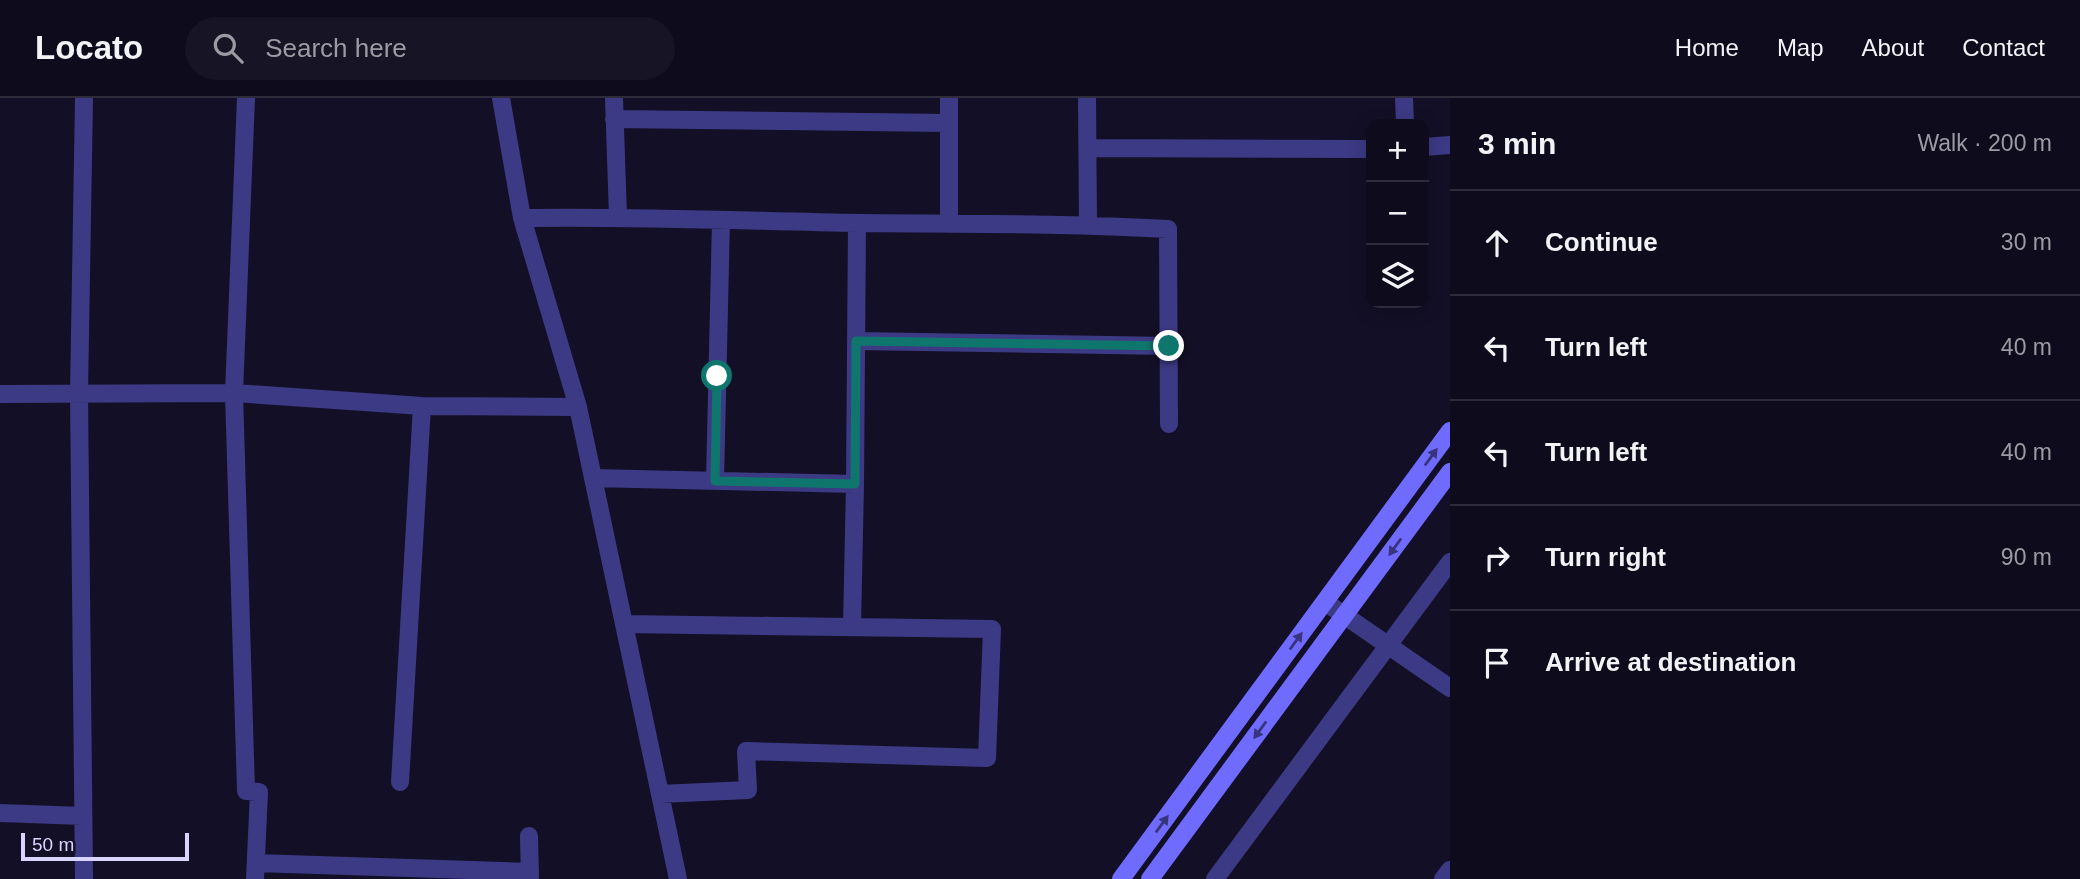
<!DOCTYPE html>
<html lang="en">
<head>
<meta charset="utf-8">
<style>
  body { margin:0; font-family:Helvetica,sans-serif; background:#171425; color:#f1f3f6 }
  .controls { position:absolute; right:21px; top:21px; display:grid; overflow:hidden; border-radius:14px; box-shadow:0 4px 18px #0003 }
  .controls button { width:63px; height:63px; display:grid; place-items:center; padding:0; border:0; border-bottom:2px solid #2e2b3b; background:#0e0b1c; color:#f1f3f6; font:35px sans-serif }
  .scale { position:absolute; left:21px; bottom:18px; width:168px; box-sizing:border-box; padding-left:7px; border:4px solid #d9d4ff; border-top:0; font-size:19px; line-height:24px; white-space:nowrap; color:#d9d4ff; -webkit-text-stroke:5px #130f26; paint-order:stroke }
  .stop { position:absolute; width:21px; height:21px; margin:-16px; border:5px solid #0f766e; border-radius:50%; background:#fff }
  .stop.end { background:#0f766e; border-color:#fff; box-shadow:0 2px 7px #0008 }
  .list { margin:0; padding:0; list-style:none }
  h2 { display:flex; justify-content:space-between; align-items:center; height:91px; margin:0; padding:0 28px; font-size:30px }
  h2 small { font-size:23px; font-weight:400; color:#9b9ba3 }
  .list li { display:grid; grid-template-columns:46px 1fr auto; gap:21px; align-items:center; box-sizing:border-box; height:105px; padding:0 28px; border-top:2px solid #2e2b3b }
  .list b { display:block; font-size:26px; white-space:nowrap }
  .list em { font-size:23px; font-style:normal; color:#9b9ba3 }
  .icon { flex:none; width:38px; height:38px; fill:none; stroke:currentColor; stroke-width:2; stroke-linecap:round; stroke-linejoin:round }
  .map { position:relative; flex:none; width:1450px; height:781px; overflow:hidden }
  header { display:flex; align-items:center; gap:42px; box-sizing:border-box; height:98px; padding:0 35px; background:#0e0b1c; border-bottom:2px solid #2e2b3b }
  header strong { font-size:33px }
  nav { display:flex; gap:38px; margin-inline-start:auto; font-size:24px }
  .search { width:490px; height:63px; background:#171425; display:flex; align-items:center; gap:18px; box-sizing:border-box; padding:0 24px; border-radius:38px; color:#9b9ba3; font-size:26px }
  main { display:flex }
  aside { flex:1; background:#0e0b1c }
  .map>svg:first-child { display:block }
</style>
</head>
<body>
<header>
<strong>Locato</strong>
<div class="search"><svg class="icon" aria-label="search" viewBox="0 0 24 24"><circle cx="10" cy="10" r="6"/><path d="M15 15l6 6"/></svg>Search here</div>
<nav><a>Home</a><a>Map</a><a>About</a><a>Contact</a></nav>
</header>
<main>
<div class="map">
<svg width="1450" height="781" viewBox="0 0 1450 781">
  <rect width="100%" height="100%" fill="#130f26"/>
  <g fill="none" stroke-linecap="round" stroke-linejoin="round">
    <path stroke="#3d3a85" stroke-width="18" d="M84 0 79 296 84 781
      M246 0 234 295 246 693 259 694 255 781
      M501 0 522 120 578 309 678 781
      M614 0 618 119
      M949 0V126
      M1087 0 1088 126
      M1404 0 1405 26
      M614 21 949 25
      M1424 49 1450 47
      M1088 50 1371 51
      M522 120C635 118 748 123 861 125 963 126 1066 125 1168 131L1169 326
      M856 243 1169 248
      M0 296 234 295 422 308 578 309
      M593 380 855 386 857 125
      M715 383 721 122
      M1325 504 1450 590
      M624 526 992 531 987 660 746 653 748 692 660 696
      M852 529 855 386
      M400 684 422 308
      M0 715 83 718
      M529 738 530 781
      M256 765 530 774
      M1215 781 1450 464
      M1443 781 1450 772"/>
    <path stroke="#6f6bff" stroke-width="18" d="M1121 781 1450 333
      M1150 781 1450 374"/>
  </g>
  <defs><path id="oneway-solid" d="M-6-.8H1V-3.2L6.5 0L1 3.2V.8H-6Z" transform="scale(1.75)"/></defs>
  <g fill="#38347d">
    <use href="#oneway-solid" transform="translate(1431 359) rotate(-54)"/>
    <use href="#oneway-solid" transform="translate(1395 449) rotate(126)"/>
    <use href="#oneway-solid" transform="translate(1296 543) rotate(-54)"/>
    <use href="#oneway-solid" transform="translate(1260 632) rotate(126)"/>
    <use href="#oneway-solid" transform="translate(1162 726) rotate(-54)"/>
  </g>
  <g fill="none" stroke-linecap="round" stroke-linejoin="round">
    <path stroke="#0f766e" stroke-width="9" d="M717 278 715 383 855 386 856 243 1169 248"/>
  </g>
</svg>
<div class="controls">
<button>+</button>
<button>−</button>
<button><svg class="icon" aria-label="layers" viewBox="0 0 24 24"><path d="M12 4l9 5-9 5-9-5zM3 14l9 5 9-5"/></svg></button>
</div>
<div class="scale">50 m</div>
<div class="stop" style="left:717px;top:278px"></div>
<div class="stop end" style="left:1169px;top:248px"></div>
</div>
<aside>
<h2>3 min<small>Walk · 200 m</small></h2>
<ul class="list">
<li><svg class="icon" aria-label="ahead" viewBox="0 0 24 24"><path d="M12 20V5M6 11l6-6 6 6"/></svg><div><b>Continue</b></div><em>30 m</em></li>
<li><svg class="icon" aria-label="left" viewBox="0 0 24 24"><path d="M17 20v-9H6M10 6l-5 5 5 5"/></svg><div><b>Turn left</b></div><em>40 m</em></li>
<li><svg class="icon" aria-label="left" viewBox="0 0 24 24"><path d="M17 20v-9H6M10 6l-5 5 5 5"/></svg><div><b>Turn left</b></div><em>40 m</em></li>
<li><svg class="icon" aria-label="right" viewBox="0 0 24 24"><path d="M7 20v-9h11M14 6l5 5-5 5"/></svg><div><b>Turn right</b></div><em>90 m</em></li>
<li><svg class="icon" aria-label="arrive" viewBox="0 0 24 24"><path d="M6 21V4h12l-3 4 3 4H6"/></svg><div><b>Arrive at destination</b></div></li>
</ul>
</aside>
</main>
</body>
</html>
